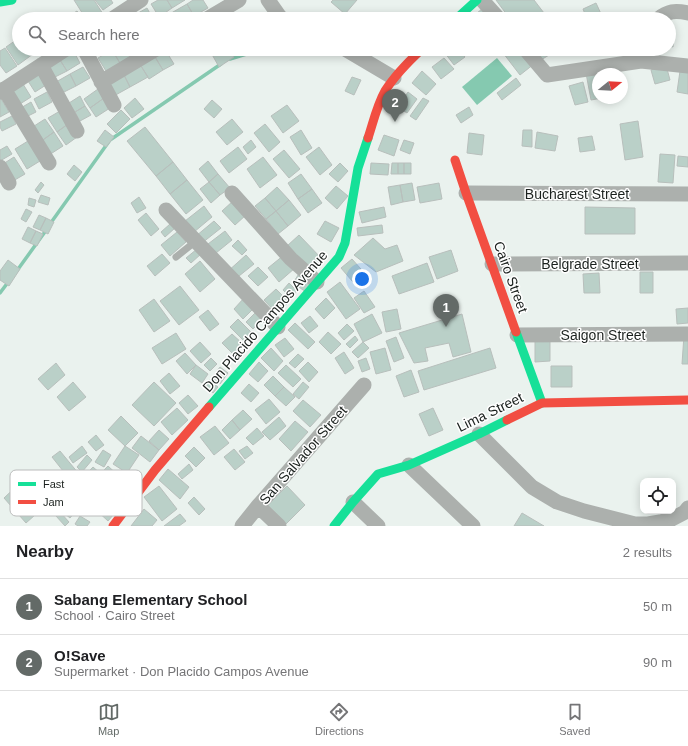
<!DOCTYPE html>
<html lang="en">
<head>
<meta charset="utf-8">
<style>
  body { margin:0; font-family:Helvetica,sans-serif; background:#f2f2f2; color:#202124 }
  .controls { position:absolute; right:12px; bottom:12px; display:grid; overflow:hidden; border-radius:8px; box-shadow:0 2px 10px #0003 }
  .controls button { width:36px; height:36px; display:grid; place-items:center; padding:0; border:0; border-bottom:1px solid #e0e0e0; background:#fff; color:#202124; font:20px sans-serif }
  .compass { position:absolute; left:592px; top:68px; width:36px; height:36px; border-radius:50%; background:#fff; box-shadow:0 2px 10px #0003; rotate:72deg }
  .you { position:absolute; left:362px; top:279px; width:14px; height:14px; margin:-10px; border:3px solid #fff; border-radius:50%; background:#1a73e8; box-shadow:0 0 0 6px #1a73e833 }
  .badge { display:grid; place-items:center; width:26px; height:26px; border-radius:50%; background:#636a67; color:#fff; font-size:13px; font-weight:700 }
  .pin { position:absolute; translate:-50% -33px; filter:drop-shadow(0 1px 2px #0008) }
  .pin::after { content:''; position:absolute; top:21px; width:14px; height:12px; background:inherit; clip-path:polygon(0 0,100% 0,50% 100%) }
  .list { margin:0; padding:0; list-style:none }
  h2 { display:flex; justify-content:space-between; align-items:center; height:52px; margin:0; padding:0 16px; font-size:17px }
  h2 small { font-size:13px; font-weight:400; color:#757577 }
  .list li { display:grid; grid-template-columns:26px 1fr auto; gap:12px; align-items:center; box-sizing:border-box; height:56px; padding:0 16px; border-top:1px solid #e0e0e0 }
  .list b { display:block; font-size:15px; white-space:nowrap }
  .list p { margin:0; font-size:13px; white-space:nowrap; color:#757577 }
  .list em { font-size:13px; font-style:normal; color:#757577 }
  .icon { flex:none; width:22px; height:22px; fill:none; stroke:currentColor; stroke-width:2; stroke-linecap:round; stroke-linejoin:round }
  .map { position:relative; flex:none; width:688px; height:526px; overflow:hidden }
  .search { position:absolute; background:#fff; box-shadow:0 2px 10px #0003; left:12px; right:12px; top:12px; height:44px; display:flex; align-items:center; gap:10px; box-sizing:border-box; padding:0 14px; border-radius:22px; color:#757577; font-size:15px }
  .sheet { height:164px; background:#fff }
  nav { display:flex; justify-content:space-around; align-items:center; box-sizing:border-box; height:56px; border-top:1px solid #e0e0e0; background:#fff; font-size:11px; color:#757577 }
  nav a { display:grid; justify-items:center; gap:2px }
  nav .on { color:#636a67 }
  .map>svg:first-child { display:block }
</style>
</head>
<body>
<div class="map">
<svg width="688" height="526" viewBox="0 0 688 526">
  <rect width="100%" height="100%" fill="#eaf2ee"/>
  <path fill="#85c9b0" d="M497 58 512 76 477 105 462 87Z"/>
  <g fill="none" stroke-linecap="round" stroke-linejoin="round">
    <path stroke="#85c9b0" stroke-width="3.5" d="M230 59 263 49
      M50 224 110 140 221 64
      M16 272 47 229
      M0 293 9 281"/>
  </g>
  <path fill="#bad0c8" stroke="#b8bfbc" d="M74 0H94L103 14 95 19H86Z
    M95 0H111L113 3 103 10Z
    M158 0H167L172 8 159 17 151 4Z
    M167 0H185L172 8Z
    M193 0H203L208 8 194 16 187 4Z
    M333 0H357L345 14 331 2Z
    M496 0H534L544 13 536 19H510Z
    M596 3 602 16 594 19H587L583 9Z
    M187 4 194 16 190 19H177L173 12Z
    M147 8 153 19H132L131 17Z
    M483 8 493 19H470Z
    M77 11 83 19H71L69 16Z
    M173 12 177 19H163Z
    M669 28H674L673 47 669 46Z
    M19 38V49H29L33 54 18 65 6 47Z
    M5 48 17 66 6 73 0 65V51Z
    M114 49H131L134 54 120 63 112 50Z
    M209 49H229L234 57 219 67Z
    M442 49H458L465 57 454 65Z
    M500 49H522L534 64 520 75Z
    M535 49H556L557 50 541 60Z
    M112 50 120 63 106 71 98 58Z
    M166 51 174 64 163 70 155 57Z
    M74 52 80 63 67 71 60 60Z
    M155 57 163 70 149 79 141 66Z
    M444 58 454 69 441 79 432 67Z
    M60 60 67 71 53 78 47 67Z
    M666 65 670 80 655 84 651 70Z
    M141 66 148 77 130 87 124 75Z
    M83 67 90 78 76 86 70 74Z
    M608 69V74H598V98H602L591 100 586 73Z
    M422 71 436 84 426 95 412 83Z
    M680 71 688 72V94L677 92Z
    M39 74 46 85 35 92 28 81Z
    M70 74 76 86 62 93 56 82Z
    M124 75 130 87 112 97 106 85Z
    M352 77 361 80 354 95 345 91Z
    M516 78 521 85 502 100 497 93Z
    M583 82 588 102 575 105 569 86Z
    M23 84 31 97 20 104 12 91Z
    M98 89 104 98 90 108 84 99Z
    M47 92 52 102 39 109 34 99Z
    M408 92 417 99 407 113 398 107Z
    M80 96 85 106 75 112 69 103Z
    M0 97 9 112 0 117Z
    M104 98 110 108 96 117 90 108Z
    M135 98 144 109 132 118 124 108Z
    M423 98 429 101 416 120 410 116Z
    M212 100 222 109 214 118 204 109Z
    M31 102 36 112 24 118 19 109Z
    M287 105 299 121 283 133 271 116Z
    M85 106 91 115 80 121 75 112Z
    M469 107 473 115 461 123 456 115Z
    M121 110 130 119 116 133 107 124Z
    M60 111 68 124 57 132 48 118Z
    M12 116 16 124 2 131 0 127V122Z
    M45 119 54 132 40 142 31 128Z
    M232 119 243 132 227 145 216 132Z
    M638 121 643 157 625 160 620 124Z
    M68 124 77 137 66 145 57 132Z
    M265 124 280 142 269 152 254 133Z
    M145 127 173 162 156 176 127 141Z
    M105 130 114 137 106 147 97 141Z
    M301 130 312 148 301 155 290 137Z
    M523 130H532V147L522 146Z
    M54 132 63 146 49 155 40 142Z
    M537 132 558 136 555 151 535 148Z
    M469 133 484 135 482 155 467 153Z
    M384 135 399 140 394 156 378 150Z
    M592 136 595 150 580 152 578 138Z
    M251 140 256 147 248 154 243 147Z
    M404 140 414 143 410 154 400 150Z
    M28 141 40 161 27 169 15 149Z
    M7 146 12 154 0 161V150Z
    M238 147 247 159 229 173 220 161Z
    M319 147 332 165 320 175 306 157Z
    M284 150 300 169 289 178 273 159Z
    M660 154 675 155 673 183 658 182Z
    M678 156 688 157V167L677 166Z
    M14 157 25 174 13 181 3 164Z
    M263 157 277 175 260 188 247 169Z
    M208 161 218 174 209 182 199 169Z
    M173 162 187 180 170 194 156 176Z
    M340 163 348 171 338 182 329 174Z
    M371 163 389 164 388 175 370 174Z
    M392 163H398V174H391Z
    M398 163H404V174H398Z
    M404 163H411V174H404Z
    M74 165 82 172 75 181 67 174Z
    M218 174 230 188 220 195 209 182Z
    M301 174 312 189 298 199 288 183Z
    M187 180 203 200 186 214 170 194Z
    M41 182 44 185 38 193 35 190Z
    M209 182 220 195 211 203 200 189Z
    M412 183 415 200 403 202 400 185Z
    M439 183 442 199 420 203 417 187Z
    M400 185 403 202 391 205 388 187Z
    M336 186 348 196 337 209 325 198Z
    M277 187 289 200 276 211 265 198Z
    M312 189 322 203 308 213 298 199Z
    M41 195 50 198 48 205 38 202Z
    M139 197 146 208 137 213 131 203Z
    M29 198 36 200 34 207 28 205Z
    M265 198 276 211 266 219 255 206Z
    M289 200 301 215 288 226 276 211Z
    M233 201 246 215 235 225 222 211Z
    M204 206 212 217 194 232 185 221Z
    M384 207 386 217 362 223 359 212Z
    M585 207 635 208V234H585Z
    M26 209 32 212 26 222 21 219Z
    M276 211 288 226 278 234 266 219Z
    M146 213 159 229 151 236 138 220Z
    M39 215 46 218 40 230 33 227Z
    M46 218 54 222 48 234 40 230Z
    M214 221 221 228 202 243 196 236Z
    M325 221 339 228 331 242 317 234Z
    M170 224 175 228 165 237 161 232Z
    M382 225 383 233 358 236 357 228Z
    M28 227 36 231 30 243 22 239Z
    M36 231 43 234 37 246 30 243Z
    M225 231 232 240 216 253 208 244Z
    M177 232 186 242 170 256 161 245Z
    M299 235 323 260 311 271 287 246Z
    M373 238 385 249 397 245 403 261 376 272 354 255Z
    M238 240 247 250 242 255 232 246Z
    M197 249 201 254 191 263 186 258Z
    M451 250 458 271 437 279 429 257Z
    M162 254 170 263 155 276 147 266Z
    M246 255 254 264 234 280 227 272Z
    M284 255 295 268 279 282 268 268Z
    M352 259 369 278 358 288 341 268Z
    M8 260 20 269 9 286 0 280V271Z
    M200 261 215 279 200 292 185 274Z
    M427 263 434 282 399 294 392 276Z
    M258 267 268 277 258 286 248 276Z
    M300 272 313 281 306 292 293 283Z
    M640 272H653V293H640Z
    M599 273 600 293H584L583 274Z
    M340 282 360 309 346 319 327 292Z
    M289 283 297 291 291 298 283 290Z
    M180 286 199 310 179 325 160 301Z
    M276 289 289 302 277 314 264 300Z
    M364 291 375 307 364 313 354 298Z
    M244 298 254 308 243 319 234 309Z
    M326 298 335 308 324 319 315 309Z
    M154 299 170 321 154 332 139 310Z
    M688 308V323L677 324 676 309Z
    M397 309 401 329 386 332 382 312Z
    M208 310 219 324 210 331 199 317Z
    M255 313 262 319 253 329 246 322Z
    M372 314 382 333 363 342 354 324Z
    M462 314 471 352 453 357 449 343 425 348 428 361 414 363 399 333Z
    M310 316 318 326 309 333 301 323Z
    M238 319 252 333 244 341 230 327Z
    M295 323 315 342 308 349 288 330Z
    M347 324 354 331 344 340 338 333Z
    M328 332 341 344 331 354 319 342Z
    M176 333 186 349 162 364 152 348Z
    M232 334 243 344 233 354 222 343Z
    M684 335 688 336V364H682Z
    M355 336 358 340 350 348 346 344Z
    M396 337 404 358 394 362 386 341Z
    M285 338 294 349 284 357 275 345Z
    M535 340H550V361L535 362Z
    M200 342 211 354 201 363 190 351Z
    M363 342 369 348 358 358 352 352Z
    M271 348 283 361 274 371 261 358Z
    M385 348 391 370 376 374 370 352Z
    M490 348 496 368 424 390 418 371Z
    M344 352 354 368 345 374 335 358Z
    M185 353 196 365 187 374 176 361Z
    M298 354 304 359 295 368 289 363Z
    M211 358 217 364 210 371 204 365Z
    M366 358 370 369 362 372 358 361Z
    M259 362 268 371 258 382 249 374Z
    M308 362 318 372 309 382 299 371Z
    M56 363 65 375 48 390 38 379Z
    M196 365 208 374 202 383 190 374Z
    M286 365 301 379 293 387 278 373Z
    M551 366H572V387H551Z
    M220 367 228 373 220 384 212 378Z
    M411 370 419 392 404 397 396 376Z
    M169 373 180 386 170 394 160 381Z
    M273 376 284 387 275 396 264 385Z
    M209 380 218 387 213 393 204 386Z
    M73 382 86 397 69 411 57 397Z
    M154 382 176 403 154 426 132 405Z
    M303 382 309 387 299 399 293 394Z
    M249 384 259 393 251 402 241 393Z
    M284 387 295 397 286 406 275 396Z
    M188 395 198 406 188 414 179 403Z
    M269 399 280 412 266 424 255 410Z
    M303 400 321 415 310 427 293 411Z
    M177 408 188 420 172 435 161 422Z
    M433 408 443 430 429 436 419 414Z
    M243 410 252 419 240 430 232 420Z
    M121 416 138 433 125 446 108 430Z
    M279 417 286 426 270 440 262 432Z
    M232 420 240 430 230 439 222 430Z
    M295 421 308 432 291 451 279 439Z
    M215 426 229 443 214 455 200 437Z
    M257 428 264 436 253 445 246 438Z
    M159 430 169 439 159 450 149 441Z
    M96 435 104 445 96 451 88 442Z
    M141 436 159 450 150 462 132 448Z
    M82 446 87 453 73 463 69 457Z
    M125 446 139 455 127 473 113 464Z
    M247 446 253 453 245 459 239 451Z
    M194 447 205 458 196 467 185 456Z
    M234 449 245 462 235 470 224 457Z
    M103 450 111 455 104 467 95 462Z
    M60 451 79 474 71 481 52 457Z
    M87 455 92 460 82 472 77 467Z
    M189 464 193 470 182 479 178 474Z
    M108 466 122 479 117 486 102 472Z
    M93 467 125 495 113 508 81 479Z
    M168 469 189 487 180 499 159 480Z
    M21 482 44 507 26 523 4 498Z
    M159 486 177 509 162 521 144 497Z
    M287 486 305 505 286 524 268 505Z
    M194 497 205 509 199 515 188 503Z
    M101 502 114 514 108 521 95 509Z
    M65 503 75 512 70 518 59 509Z
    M144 509 157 520 152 526H131Z
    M60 512 69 522 65 526 56 516Z
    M522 513 544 526H514Z
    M180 514 186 521 179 526H164Z
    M80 516 90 522 87 526H78L75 524Z"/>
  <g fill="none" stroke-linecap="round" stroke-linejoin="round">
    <path stroke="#acb0ad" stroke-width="7" d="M176 257 196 241"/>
    <path stroke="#acb0ad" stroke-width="15" d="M268 0 280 17 283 19
      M482 0 499 19
      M112 19 141 0
      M207 19 239 0
      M658 19C668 11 675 10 688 13
      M84 49 114 105
      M345 49 394 78
      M525 49 547 75 641 61 688 66
      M41 65 77 131
      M101 82 156 49
      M4 89 49 163
      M0 92 66 49
      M0 167 9 183
      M232 193 291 259 317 282
      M466 193 688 194
      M166 210 278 327
      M492 264 688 263
      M517 335 688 334
      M479 434 532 487 557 502 584 511 635 524H648L660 522 672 519 685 512 688 508
      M409 465 473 526
      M353 502 378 526
      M258 506 279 526
      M242 526 258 506 364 385"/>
    <path stroke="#16e098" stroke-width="9" d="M0 2 12 0
      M456 19 477 0
      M516 332 542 403
      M209 407 339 257 345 243 358 168 368 138
      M334 526 353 502 378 474 409 465 479 434 507 420"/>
    <path stroke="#f24e42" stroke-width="9" d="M368 138C373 123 377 105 385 91 395 75 408 62 422 49
      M455 160 466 193 516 332
      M507 420 542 403 688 400
      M113 526 155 470 209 407"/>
  </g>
  <g text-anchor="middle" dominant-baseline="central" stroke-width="3" stroke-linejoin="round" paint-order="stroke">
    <g font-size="14" fill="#1b211e" stroke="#fff">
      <text x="577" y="194">Bucharest Street</text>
      <text x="590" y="264">Belgrade Street</text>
      <text transform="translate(511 277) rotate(70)">Cairo Street</text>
      <text transform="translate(265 321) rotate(-49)">Don Placido Campos Avenue</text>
      <text x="603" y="335">Saigon Street</text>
      <text transform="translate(490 412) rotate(-26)">Lima Street</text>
      <text transform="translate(303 455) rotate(-49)">San Salvador Street</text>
    </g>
  </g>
  <rect x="10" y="470" width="132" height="46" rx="6" fill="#fff" stroke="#bbbcbc" stroke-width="1"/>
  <rect x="18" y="482" width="18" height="4" fill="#16e098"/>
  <rect x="18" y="500" width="18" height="4" fill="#f24e42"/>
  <g font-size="11" fill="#1b211e">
    <text x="43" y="488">Fast</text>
    <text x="43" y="506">Jam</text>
  </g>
</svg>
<div class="controls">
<button><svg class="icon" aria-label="locate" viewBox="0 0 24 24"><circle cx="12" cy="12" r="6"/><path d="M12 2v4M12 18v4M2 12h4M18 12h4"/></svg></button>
</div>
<svg class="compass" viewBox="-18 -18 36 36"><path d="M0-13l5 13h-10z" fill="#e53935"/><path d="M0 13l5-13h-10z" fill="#757577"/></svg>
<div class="you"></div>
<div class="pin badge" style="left:446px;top:327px">1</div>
<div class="pin badge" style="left:395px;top:122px">2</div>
<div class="search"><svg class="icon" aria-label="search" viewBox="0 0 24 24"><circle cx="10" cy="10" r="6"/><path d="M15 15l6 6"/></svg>Search here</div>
</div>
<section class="sheet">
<h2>Nearby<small>2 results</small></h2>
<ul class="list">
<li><span class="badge">1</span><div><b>Sabang Elementary School</b><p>School · Cairo Street</p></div><em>50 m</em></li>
<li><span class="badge">2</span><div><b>O!Save</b><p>Supermarket · Don Placido Campos Avenue</p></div><em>90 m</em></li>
</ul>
</section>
<nav>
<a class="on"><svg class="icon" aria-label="map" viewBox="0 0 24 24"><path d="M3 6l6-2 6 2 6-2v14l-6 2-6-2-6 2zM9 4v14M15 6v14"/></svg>Map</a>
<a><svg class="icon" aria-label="directions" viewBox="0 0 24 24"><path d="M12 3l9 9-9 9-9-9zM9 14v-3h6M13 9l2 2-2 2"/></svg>Directions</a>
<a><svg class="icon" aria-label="saved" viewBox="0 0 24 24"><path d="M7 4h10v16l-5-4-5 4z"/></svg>Saved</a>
</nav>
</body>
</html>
